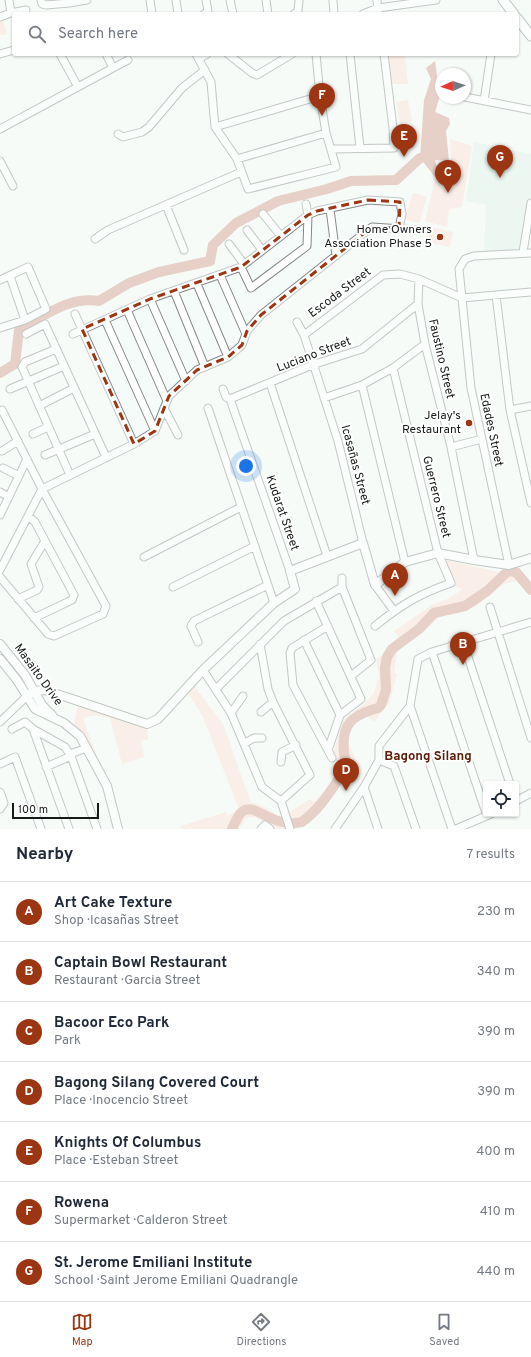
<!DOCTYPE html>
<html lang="en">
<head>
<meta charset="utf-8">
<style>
  body { margin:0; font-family:Overpass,sans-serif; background:#f2f2f3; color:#1f2937 }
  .controls { position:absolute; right:12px; bottom:12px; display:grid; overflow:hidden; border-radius:4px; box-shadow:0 1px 3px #0004 }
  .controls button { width:36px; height:36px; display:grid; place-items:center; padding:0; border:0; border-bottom:1px solid #e0e1e3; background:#fff; color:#1f2937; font:20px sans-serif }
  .compass { position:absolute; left:435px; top:68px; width:36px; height:36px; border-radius:50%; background:#fff; box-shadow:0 1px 3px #0004; rotate:267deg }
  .scale { position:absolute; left:12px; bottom:10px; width:87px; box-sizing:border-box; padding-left:4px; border:2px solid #171a19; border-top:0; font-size:11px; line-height:14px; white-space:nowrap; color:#171a19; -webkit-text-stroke:3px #fff; paint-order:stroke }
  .you { position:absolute; left:246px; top:466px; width:14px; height:14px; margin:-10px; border:3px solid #fff; border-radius:50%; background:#1a73e8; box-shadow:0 0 0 6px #1a73e833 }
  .badge { display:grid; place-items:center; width:26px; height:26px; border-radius:50%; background:#9c3512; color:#fff; font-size:13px; font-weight:700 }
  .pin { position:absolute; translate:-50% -33px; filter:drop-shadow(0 1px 2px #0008) }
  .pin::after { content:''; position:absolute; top:21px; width:14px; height:12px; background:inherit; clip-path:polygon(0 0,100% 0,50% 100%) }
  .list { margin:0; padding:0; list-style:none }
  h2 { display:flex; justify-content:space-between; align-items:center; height:52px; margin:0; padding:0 16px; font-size:17px }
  h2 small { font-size:13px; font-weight:400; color:#747a83 }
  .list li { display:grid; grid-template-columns:26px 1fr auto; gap:12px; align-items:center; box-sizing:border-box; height:60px; padding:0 16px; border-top:1px solid #e0e1e3 }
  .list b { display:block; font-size:15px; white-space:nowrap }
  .list p { margin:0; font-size:13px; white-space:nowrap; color:#747a83 }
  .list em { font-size:13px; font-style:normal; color:#747a83 }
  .icon { flex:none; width:22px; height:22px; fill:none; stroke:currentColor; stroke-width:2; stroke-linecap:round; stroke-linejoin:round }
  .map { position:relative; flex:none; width:531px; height:829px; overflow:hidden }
  .search { position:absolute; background:#fff; box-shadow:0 1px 3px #0004; left:12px; right:12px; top:12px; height:44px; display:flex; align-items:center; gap:10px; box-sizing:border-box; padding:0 14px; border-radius:4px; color:#747a83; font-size:15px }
  .sheet { height:472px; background:#fff }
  nav { display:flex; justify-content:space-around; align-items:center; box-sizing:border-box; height:56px; border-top:1px solid #e0e1e3; background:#fff; font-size:11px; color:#747a83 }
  nav a { display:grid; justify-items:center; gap:2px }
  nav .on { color:#9c3512 }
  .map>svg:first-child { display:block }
</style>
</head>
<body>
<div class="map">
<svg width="531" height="829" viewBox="0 0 531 829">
  <rect width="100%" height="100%" fill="#f5fbf8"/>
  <path fill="#e2f1eb" d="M474 142 531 154V203L523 252 484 254 486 205 466 201Z"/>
  <path fill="#fcddd4" d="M3 20 7 34 0 35V21Z
    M405 55 408 84H392L389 56Z
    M408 100 412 121 400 123 396 102Z
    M450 139 472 146 462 207 449 209 447 227 425 221 435 179 440 175 437 162H451Z
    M413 193 427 197 419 223 405 219Z
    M430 227 453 232 450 247 427 242Z
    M445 560 499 572 514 567C527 575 531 580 531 595L516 581 504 584 475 607 441 616 421 634 401 646 397 652 394 673 397 674 389 703 374 722 363 712C354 720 346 730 349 744 350 750 356 754 355 762 344 779 315 828 292 829L288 813 310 799 314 802 329 786 340 768 333 753 343 720 365 703 374 693 379 676 376 659 386 653 398 636 394 631 432 605 448 599 463 589 456 587Z
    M194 686 223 724 251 803C264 803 283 818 287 829H272L256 817 246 818 239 829H181V826L226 812 227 816 239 809 202 715 187 692Z
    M78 704 147 727 148 739 141 741 144 757 122 764 110 718C101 716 91 713 83 719L99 761 84 735 74 723Z"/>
  <path fill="#d49c8c" d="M435 61 440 96 435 112 449 118 450 124 446 131 449 161 435 160 439 174 435 177 420 158 424 100 431 79 426 68Z"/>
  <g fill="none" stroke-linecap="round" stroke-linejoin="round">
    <path stroke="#d49c8c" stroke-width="10" d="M0 373 15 364 19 330C44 316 69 296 99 301L129 283 159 272 210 261 213 245 236 223 278 201 327 189 351 181 396 180 420 158
      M232 829C235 823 238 814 243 811 255 802 272 829 302 822 317 811 326 798 336 783 339 779 343 775 345 771 347 765 345 759 344 753 341 724 352 715 378 708L381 705 386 690 385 668 387 657 392 649 419 629 434 613 465 606 487 591 508 571 516 572 531 590"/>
    <defs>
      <path id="minor" d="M41 0 42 4 46 5 69 3 68 0
        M150 0 152 14
        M176 0 178 14
        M230 0 233 14
        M266 0 268 14
        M333 0 334 14
        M377 0 378 14
        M69 3 87 0
        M11 13 26 10
        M204 14 208 11 206 0
        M294 14 298 11 299 0
        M363 14 378 8 436 0
        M0 17 11 13 9 0
        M0 54 14 50
        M60 54 78 87
        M196 54 211 82 215 127 237 159 248 189 336 167 326 133 320 96 316 54
        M228 54 252 73 257 75 292 54
        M350 54 360 148
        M199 59 207 54
        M113 68 128 60
        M465 97 531 110
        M484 101 491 54
        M215 127 320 96
        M0 129 113 68 106 54
        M118 134 123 137 142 132 149 127 182 88 205 70
        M332 149 394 148 393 128 384 54
        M237 159 326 133
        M0 161 13 186
        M166 205 184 250
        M330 209 336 256
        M263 214 281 236
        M247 230 262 250
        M95 239 108 230 241 172
        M229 244 244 264
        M523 252 531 203
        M241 267 251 288 307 246 308 215 306 204
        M220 275 246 334
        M10 276 25 320
        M419 279 418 304 425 344 451 447 474 560
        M0 280 28 267 46 309 25 320 0 328
        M197 284 228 357
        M174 291 205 367
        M496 295 510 410 531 503
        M150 299 186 381
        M127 310 167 401
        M75 314 134 444
        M105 320 155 431
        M297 322 304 335 338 441 363 543
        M26 334 45 324 106 457
        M73 334 150 299 241 267 308 215 317 211 368 200 400 202 402 214 399 228
        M304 335 383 275 400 274 419 279 462 298 531 292
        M56 349 25 362 22 367 70 475
        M270 383 327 556
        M362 385 405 562
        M10 389 64 366
        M223 389 226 397 230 399
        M324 398 362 385 393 368 425 344
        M230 399 312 365 362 349 418 304
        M230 399 290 571
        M39 406 74 388
        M164 408 178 435
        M208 408 274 603
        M510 410 531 406
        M33 434 48 427
        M451 447 482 439
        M2 451 18 441
        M45 455 95 434
        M3 468 19 476
        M0 492 9 497
        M0 515 27 459
        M28 516 35 522 74 595 72 600 34 618
        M144 557 241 507
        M509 565 471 388 459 269 465 259 474 256 531 253
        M0 570 42 489 134 444 155 431 169 396 197 370 228 357 242 345 247 331 261 315 372 227 416 230
        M0 577 48 634 54 636 103 614 106 606 42 489 2 410
        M342 578V587L371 660 351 676
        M375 585 394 611
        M173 587 255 546
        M18 599 37 590 39 587 31 564 45 541
        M316 601 361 699 340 715 328 750
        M490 607 531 738
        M328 626 292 648 290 653 293 685 332 758
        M375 626C401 605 419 594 451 583L438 553 393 368
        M304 640 340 715
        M198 642 191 626 194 621 268 585
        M463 642 510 784
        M260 644 268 689 273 702 310 775 281 801
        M432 652 486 813
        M203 670 231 713 262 787 281 801 290 829
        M216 689 284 621 342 587
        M410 706 452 829
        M261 712 273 702
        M231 713 243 696
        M0 722 27 696
        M12 729 25 722 33 729
        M245 743 254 738H262
        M70 754 87 748
        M379 760 394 766 416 829
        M281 762 282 752 296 745
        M0 764 15 757 41 829
        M46 767 71 756
        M364 787 378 829
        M0 792 4 803 0 809
        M516 801 531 793
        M69 829 33 729 65 747 71 756 97 829
        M261 829 265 825 270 829
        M335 829 364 787 379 760V746L410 706 418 659 432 652 531 622
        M456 829 491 814"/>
      <path id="tertiary" d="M0 644 25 675 42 705 52 715
        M0 659 17 680 35 709 64 723 80 736 107 786 118 829
        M27 696 34 691 45 690 147 724 158 719 203 670 274 603 295 589 290 571 363 543 375 585 405 562 438 553 474 560 509 565 531 558"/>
      <path id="secondary" d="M503 0 514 14
        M517 18 531 36"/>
    </defs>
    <use href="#minor" stroke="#858a88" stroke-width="9"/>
    <use href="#tertiary" stroke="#858a88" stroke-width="10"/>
    <use href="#secondary" stroke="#858a88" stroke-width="11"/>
    <use href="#minor" stroke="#fff" stroke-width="7"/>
    <use href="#tertiary" stroke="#fff" stroke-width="8"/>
    <use href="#secondary" stroke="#fff" stroke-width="9"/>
  </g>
  <path d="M0 0H531V829H0ZM368 200 400 202 399 228 372 227 261 315 247 331 242 345 228 357 197 370 169 396 155 431 134 444 82 329 150 299 241 267 308 215 317 211Z" fill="#f5fbf8" fill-opacity=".55" fill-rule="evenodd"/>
  <path fill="none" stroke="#9c3512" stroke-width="3" stroke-dasharray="8 5" stroke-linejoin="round" d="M368 200 400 202 399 228 372 227 261 315 247 331 242 345 228 357 197 370 169 396 155 431 134 444 82 329 150 299 241 267 308 215 317 211Z"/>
  <g fill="#9c3512" stroke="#fff" stroke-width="1.5">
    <circle cx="440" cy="237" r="4"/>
    <circle cx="469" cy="423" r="4"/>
  </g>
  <g text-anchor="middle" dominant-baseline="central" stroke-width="4" stroke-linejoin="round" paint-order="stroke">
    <g font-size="12" fill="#171a19" stroke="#fff" text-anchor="end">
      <text x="432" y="230">Home Owners<tspan x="432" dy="14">Association Phase 5</tspan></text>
      <text x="461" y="416">Jelay's<tspan x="461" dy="14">Restaurant</tspan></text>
    </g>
    <g font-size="12" fill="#171a19" stroke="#fff">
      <text transform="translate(340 293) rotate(-37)">Escoda Street</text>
      <text transform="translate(314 355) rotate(-21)">Luciano Street</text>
      <text transform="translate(441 359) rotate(77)">Faustino Street</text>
      <text transform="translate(491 430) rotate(78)">Edades Street</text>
      <text transform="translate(355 465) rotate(75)">Icasañas Street</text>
      <text transform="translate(436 497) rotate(76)">Guerrero Street</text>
      <text transform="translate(282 513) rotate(71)">Kudarat Street</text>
      <text transform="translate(38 675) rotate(54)">Masaito Drive</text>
    </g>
    <g font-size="13" font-weight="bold" fill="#5d1c06" stroke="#fff">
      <text x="428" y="757">Bagong Silang</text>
    </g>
  </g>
</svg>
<div class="controls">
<button><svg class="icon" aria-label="locate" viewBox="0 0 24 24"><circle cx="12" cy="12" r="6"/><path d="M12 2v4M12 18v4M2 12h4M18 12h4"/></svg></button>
</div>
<svg class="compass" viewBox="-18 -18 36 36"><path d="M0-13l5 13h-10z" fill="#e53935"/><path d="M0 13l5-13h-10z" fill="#747a83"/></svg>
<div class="scale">100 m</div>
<div class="you"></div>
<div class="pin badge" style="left:395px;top:596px">A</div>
<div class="pin badge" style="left:463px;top:665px">B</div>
<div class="pin badge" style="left:448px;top:193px">C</div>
<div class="pin badge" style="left:346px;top:791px">D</div>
<div class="pin badge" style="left:404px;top:157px">E</div>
<div class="pin badge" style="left:322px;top:116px">F</div>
<div class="pin badge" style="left:500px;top:178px">G</div>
<div class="search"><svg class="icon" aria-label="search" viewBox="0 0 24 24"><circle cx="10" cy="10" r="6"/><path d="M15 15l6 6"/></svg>Search here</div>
</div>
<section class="sheet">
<h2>Nearby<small>7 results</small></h2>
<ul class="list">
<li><span class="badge">A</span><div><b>Art Cake Texture</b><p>Shop · Icasañas Street</p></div><em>230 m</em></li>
<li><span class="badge">B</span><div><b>Captain Bowl Restaurant</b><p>Restaurant · Garcia Street</p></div><em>340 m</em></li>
<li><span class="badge">C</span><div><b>Bacoor Eco Park</b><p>Park</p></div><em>390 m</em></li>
<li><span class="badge">D</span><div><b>Bagong Silang Covered Court</b><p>Place · Inocencio Street</p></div><em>390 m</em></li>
<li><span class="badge">E</span><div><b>Knights Of Columbus</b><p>Place · Esteban Street</p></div><em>400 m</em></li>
<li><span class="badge">F</span><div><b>Rowena</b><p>Supermarket · Calderon Street</p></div><em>410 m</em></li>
<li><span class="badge">G</span><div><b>St. Jerome Emiliani Institute</b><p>School · Saint Jerome Emiliani Quadrangle</p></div><em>440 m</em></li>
</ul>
</section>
<nav>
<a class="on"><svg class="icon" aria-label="map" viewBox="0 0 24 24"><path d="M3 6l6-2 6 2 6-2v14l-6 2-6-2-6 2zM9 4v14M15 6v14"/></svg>Map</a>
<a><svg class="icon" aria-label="directions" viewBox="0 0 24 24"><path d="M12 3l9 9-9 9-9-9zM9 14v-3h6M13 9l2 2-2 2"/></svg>Directions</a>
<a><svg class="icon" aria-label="saved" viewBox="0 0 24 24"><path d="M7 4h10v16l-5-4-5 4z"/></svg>Saved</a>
</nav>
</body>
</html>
